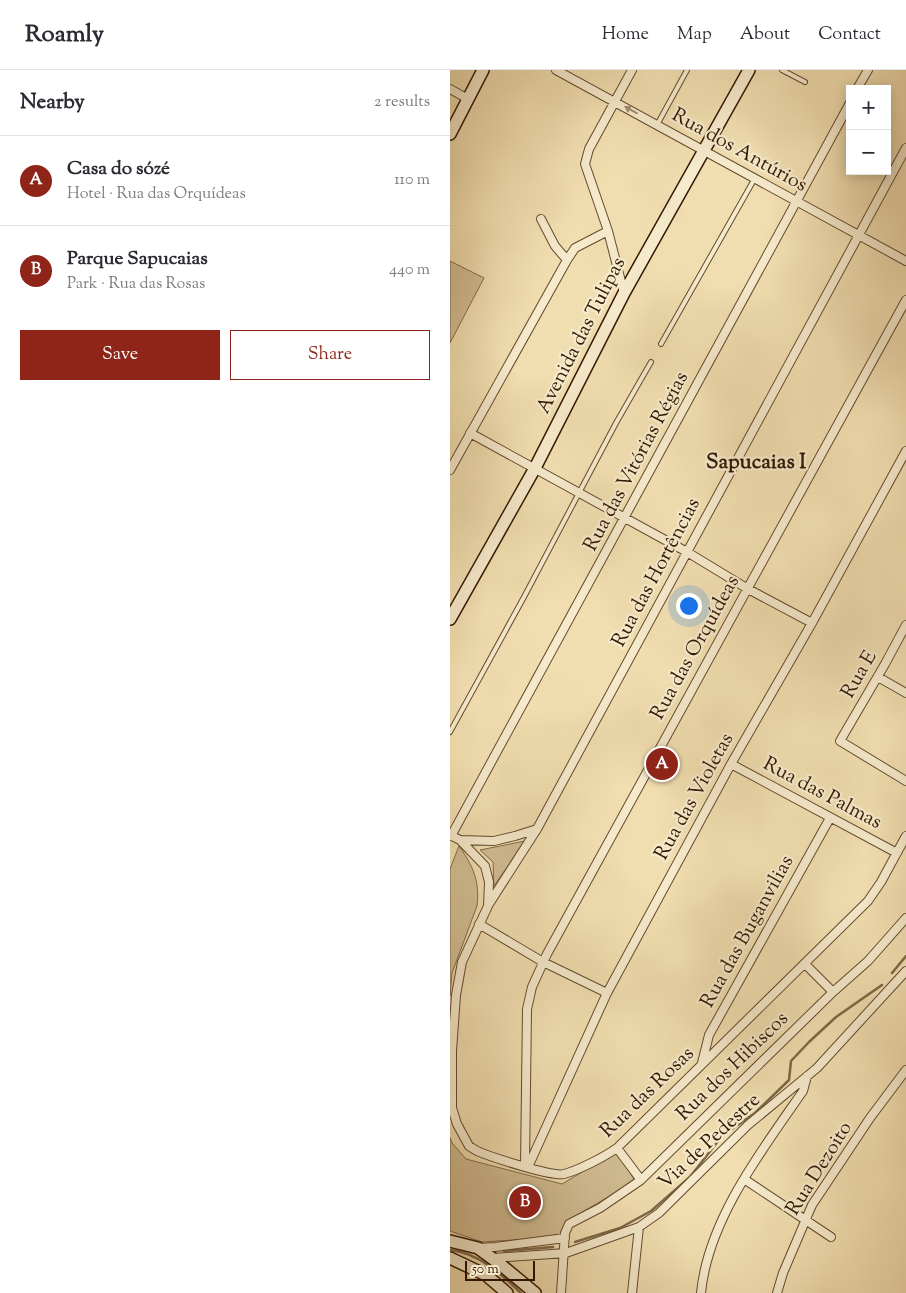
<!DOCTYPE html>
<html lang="en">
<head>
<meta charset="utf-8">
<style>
  body { margin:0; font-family:"Sorts Mill Goudy",serif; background:#f2f2f3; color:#2b2b33 }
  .controls { position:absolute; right:15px; top:15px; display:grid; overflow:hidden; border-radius:0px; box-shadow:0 2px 12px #0003 }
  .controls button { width:45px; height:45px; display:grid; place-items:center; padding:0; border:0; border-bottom:1px solid #e1e1e2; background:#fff; color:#2b2b33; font:25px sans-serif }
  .scale { position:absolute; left:15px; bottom:12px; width:70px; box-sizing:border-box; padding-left:5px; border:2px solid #331802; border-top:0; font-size:14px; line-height:18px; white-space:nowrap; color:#331802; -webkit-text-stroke:4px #f6eacc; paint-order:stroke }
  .you { position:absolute; left:238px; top:535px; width:18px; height:18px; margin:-12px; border:4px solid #fff; border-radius:50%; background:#1a73e8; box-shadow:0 0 0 8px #1a73e833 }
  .badge { display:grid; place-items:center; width:32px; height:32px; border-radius:50%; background:#8f2418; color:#fff; font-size:16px; font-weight:700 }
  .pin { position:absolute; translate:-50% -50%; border:2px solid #fff; box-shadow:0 1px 5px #0006 }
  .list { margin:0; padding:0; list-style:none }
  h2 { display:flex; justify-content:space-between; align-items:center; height:65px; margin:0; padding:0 20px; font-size:21px }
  h2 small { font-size:16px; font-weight:400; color:#7c7c81 }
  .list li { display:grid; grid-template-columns:32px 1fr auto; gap:15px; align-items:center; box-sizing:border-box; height:90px; padding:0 20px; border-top:1px solid #e1e1e2 }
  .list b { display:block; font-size:19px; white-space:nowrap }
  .list p { margin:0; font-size:16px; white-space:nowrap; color:#7c7c81 }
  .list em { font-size:16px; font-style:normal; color:#7c7c81 }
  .actions { display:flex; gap:10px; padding:15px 20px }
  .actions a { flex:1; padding:11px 0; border:1px solid #8f2418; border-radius:0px; text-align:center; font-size:18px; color:#8f2418 }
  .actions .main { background:#8f2418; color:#fff }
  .map { position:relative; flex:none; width:456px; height:1223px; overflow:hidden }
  header { display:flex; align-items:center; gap:30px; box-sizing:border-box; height:70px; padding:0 25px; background:#fff; border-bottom:1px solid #e1e1e2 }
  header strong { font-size:24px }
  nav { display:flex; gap:28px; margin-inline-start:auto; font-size:18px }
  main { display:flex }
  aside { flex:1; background:#fff }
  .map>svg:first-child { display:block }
</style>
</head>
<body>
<header>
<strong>Roamly</strong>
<nav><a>Home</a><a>Map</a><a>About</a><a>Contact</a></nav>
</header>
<main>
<aside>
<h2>Nearby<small>2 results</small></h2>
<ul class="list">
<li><span class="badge">A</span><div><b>Casa do sózé</b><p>Hotel · Rua das Orquídeas</p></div><em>110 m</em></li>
<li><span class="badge">B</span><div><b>Parque Sapucaias</b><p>Park · Rua das Rosas</p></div><em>440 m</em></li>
</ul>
<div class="actions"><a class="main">Save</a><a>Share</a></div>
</aside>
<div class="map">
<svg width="456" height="1223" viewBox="0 0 456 1223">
  <rect width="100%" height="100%" fill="#f1deb0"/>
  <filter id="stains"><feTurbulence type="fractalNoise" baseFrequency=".004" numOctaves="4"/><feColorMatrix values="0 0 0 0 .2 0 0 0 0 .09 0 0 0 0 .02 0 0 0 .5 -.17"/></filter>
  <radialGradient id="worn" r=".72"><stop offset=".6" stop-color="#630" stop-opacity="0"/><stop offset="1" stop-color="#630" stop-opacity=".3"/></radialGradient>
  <path fill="#d1bc92" stroke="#826a4a" d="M0 191 34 208 0 273Z
    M75 771 44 816 43 792 30 780Z
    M9 776C23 796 30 811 27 836L2 903 0 926V799Z
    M0 1067 2 1073 16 1089 112 1114 167 1081 185 1111 119 1150 109 1167 32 1172 0 1161Z"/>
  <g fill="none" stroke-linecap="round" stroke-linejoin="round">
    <path stroke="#7e6747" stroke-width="2.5" d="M442 903 456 886
      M125 1172 170 1158 201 1141 240 1107 272 1066 305 1043 339 1010 341 991 359 972 386 947 432 915
      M0 1180C29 1183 51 1204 71 1223
      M54 1181 103 1177"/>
    <defs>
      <path id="lane" d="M332 0 355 12
        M207 55 237 0
        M211 274 305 108
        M0 662 74 527 166 353 201 292"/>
      <path id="street" d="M106 0 456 191
        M0 19 18 29
        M407 19 418 0
        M91 149 105 176 117 190
        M174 223 158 161 135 94 139 79 182 0
        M20 363 237 482 298 519 362 553
        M0 400 117 190 125 178 158 161
        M456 555 435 594 390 671 456 711
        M428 607 456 623
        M281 694 447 783
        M0 765 10 770 35 796 39 812 38 836 12 892 6 925 2 981V1038L7 1054 19 1076 27 1081C41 1087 102 1107 114 1104 129 1100 154 1087 167 1078L418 831 431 812 456 766
        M1 766 400 33
        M10 770 44 771 65 766 87 759
        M39 834 87 759 456 78
        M29 854 93 892 157 923
        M355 894 383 922
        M252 993 259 965 380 748
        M167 1078 191 1110
        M75 1096 77 939 82 917 97 884 456 230
        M78 1097 157 923 281 694 362 553 456 381
        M294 1109 381 1167
        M28 1178 45 1177 115 1168
        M43 1188 116 1183 189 1157 209 1143 298 1055 367 998 456 901
        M111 1223 115 1163 119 1154 150 1138 191 1110 383 922 418 891 456 848
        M182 1223 189 1157
        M251 1223C258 1150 312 1080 353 1021L357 1006
        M327 1223 333 1203 362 1135 420 1048 456 1000"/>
      <path id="secondary" d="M0 64 33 0
        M0 549 85 398 174 223 299 0
        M0 1171 28 1178 50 1194 85 1223
        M0 1188 36 1205 57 1223"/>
    </defs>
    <use href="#lane" stroke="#624a2e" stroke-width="6"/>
    <use href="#street" stroke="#624a2e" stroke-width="10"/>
    <use href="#secondary" stroke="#331802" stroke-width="14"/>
    <use href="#lane" stroke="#f6eacc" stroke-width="4"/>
    <use href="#street" stroke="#f6eacc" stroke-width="8"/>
    <use href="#secondary" stroke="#f6eacc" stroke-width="11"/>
  </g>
  <defs><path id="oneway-solid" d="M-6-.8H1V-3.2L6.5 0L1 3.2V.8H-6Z" transform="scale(1.25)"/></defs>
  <use fill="#9e8c71" href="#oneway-solid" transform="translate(181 40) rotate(-151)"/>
  <g text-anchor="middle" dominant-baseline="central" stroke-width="4.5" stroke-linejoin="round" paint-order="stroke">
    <g font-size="20" fill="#331802" stroke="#f6eacc">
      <text transform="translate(289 81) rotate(29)">Rua dos Antúrios</text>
      <text transform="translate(132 266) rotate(-63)">Avenida das Tulipas</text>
      <text transform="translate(187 392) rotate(-62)">Rua das Vitórias Régias</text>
      <text transform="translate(207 503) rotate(-62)">Rua das Hortências</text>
      <text transform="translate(246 578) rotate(-61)">Rua das Orquídeas</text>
      <text transform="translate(410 605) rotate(-60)">Rua E</text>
      <text transform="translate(372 724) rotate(28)">Rua das Palmas</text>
      <text transform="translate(245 727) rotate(-61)">Rua das Violetas</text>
      <text transform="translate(298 862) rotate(-61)">Rua das Buganvilias</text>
      <text transform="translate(283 997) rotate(-44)">Rua dos Hibiscos</text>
      <text transform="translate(198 1023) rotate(-44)">Rua das Rosas</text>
      <text transform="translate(260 1072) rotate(-43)">Via de Pedestre</text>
      <text transform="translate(370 1099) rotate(-58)">Rua Dezoito</text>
    </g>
    <g font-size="21" font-weight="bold" fill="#331802" stroke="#f6eacc">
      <text x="306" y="393">Sapucaias I</text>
    </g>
  </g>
  <rect width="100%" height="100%" filter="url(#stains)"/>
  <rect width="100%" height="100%" fill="url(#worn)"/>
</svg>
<div class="controls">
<button>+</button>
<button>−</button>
</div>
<div class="scale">50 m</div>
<div class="you"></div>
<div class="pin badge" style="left:212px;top:694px">A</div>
<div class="pin badge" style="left:75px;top:1132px">B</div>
</div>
</main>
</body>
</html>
